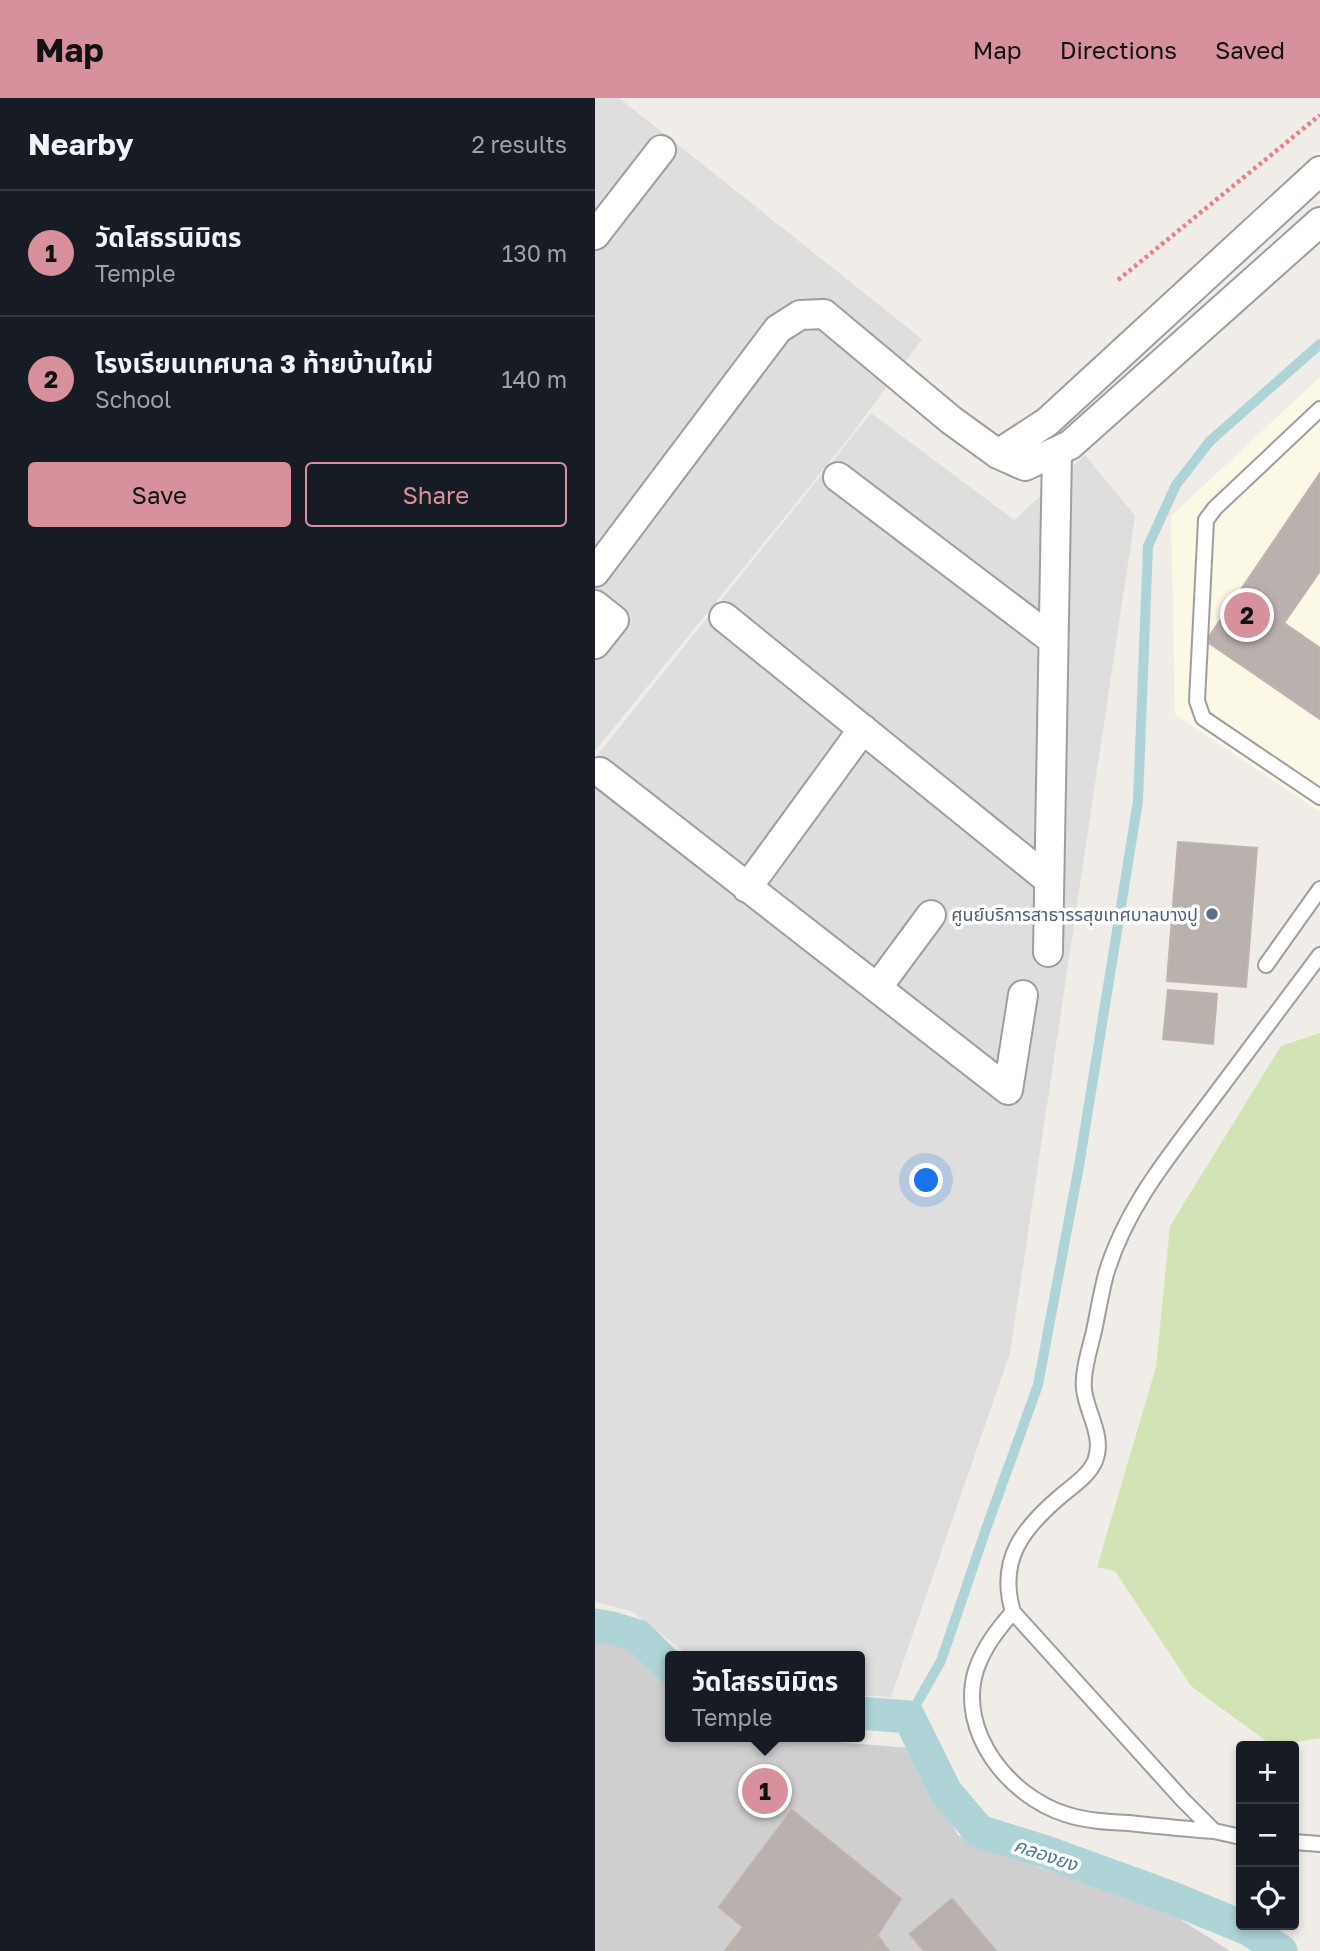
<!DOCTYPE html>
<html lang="en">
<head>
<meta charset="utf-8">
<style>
  body { margin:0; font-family:"Golos Text","Noto Sans Thai",sans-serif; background:#20242c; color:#f1f3f6 }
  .controls { position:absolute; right:21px; bottom:21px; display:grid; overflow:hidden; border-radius:7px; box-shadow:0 4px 10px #0003 }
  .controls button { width:63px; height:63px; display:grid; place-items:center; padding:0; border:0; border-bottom:2px solid #363941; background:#171b24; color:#f1f3f6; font:35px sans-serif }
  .you { position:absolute; left:332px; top:1083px; width:24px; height:24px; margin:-18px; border:5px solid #fff; border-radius:50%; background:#1a73e8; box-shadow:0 0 0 10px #1a73e833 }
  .badge { display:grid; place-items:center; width:46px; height:46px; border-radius:50%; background:#d7919c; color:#111; font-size:23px; font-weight:700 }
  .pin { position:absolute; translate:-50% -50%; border:4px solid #fff; box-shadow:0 2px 7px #0006 }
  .popup { position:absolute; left:70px; top:1553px; width:200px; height:91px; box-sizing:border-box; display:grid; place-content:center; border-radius:7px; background:#171b24; filter:drop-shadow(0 2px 5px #0005); font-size:23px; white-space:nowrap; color:#9ea1a6 }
  .popup b { font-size:26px; color:#f1f3f6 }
  .popup::after { content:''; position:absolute; left:50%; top:100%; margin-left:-14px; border:14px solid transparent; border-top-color:#171b24 }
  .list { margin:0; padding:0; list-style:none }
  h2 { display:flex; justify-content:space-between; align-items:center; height:91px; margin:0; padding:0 28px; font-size:30px }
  h2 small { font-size:23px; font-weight:400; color:#9ea1a6 }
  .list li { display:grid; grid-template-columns:46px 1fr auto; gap:21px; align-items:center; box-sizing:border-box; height:126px; padding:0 28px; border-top:2px solid #363941 }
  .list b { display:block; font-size:26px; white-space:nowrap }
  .list p { margin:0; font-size:23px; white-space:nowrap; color:#9ea1a6 }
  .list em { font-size:23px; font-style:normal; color:#9ea1a6 }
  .actions { display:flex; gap:14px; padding:21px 28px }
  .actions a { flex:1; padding:16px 0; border:2px solid #d7919c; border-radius:7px; text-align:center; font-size:24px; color:#d7919c }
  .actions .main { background:#d7919c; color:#111 }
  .icon { flex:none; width:38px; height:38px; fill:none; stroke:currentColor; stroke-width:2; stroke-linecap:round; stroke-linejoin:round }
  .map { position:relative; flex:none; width:725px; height:1853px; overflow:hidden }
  header { display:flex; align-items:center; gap:42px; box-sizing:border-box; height:98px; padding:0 35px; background:#d7919c; color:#111 }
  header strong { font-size:33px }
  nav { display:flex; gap:38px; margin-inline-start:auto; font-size:24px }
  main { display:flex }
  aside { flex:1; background:#171b24 }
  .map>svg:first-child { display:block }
</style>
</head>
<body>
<header>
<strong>Map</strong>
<nav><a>Map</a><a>Directions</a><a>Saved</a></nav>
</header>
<main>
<aside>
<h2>Nearby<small>2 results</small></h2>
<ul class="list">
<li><span class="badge">1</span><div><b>วัดโสธรนิมิตร</b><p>Temple</p></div><em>130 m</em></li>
<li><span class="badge">2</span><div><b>โรงเรียนเทศบาล 3 ท้ายบ้านใหม่</b><p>School</p></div><em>140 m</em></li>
</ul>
<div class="actions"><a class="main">Save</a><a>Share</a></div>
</aside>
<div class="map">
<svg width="725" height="1853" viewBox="0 0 725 1853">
  <rect width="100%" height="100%" fill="#f0ece8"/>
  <path fill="#dedede" d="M0 0H24L327 241 257 336 0 653Z
    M276 315 419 422 490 357 540 418 415 1255 296 1599 265 1597 264 1558H95L36 1513 0 1504V660Z"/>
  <path fill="#fbf8e6" d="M725 279V714L580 616 576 418Z"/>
  <path fill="#cfcfcf" d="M0 1535H11L75 1580 76 1639H196L202 1641 316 1650 363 1737 445 1770 561 1806 635 1853H0Z"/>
  <path fill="#d2e3b5" d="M725 935V1640L678 1648 596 1588 520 1473 502 1469 561 1269 575 1128 686 948Z"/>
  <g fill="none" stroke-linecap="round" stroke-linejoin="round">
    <path stroke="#afd4d8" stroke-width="10" d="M314 1619 346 1563 391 1431 443 1287 484 1068 543 703 553 448 581 387 615 343 725 246"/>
    <path stroke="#afd4d8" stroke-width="33" d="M0 1527 17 1530 43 1538 76 1570
      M264 1615 314 1619 351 1694 384 1733 451 1754 575 1799 655 1832 686 1853"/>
  </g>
  <path fill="#b9b1ae" stroke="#c0b2ac" stroke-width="2" d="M725 375V473L689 525 725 550V621L611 543Z
    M583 744 662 750 651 889 572 883Z
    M573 892 622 896 618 946 568 941Z
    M197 1712 306 1801 272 1853H130L148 1829 124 1809Z
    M357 1801 401 1853H329L315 1836Z
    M283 1838 294 1853H272Z"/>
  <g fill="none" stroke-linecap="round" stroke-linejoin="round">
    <defs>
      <path id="service" d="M725 311 620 410 611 422 602 603 608 620 725 699
        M671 867 725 791
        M418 1514C402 1532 389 1549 381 1572 362 1634 414 1698 470 1716 491 1723 513 1724 534 1725 562 1728 591 1731 619 1733
        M646 1739 619 1733 588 1702 418 1514C402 1461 429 1429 467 1397 479 1387 494 1377 500 1363 510 1338 491 1314 489 1291 487 1274 495 1250 499 1233 503 1214 506 1195 511 1176 531 1110 573 1059 614 1005 651 956 688 906 725 857
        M699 1744 725 1746"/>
      <path id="minor" d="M0 137 66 52
        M403 356 452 324 725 73
        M243 379 458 542
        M0 474 183 231 205 217 229 216 356 322 403 356 430 368 475 347 725 124
        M0 507 19 522 0 546
        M129 519 454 782
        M5 674 413 992 428 897
        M152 790 268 631
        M453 854 462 353
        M282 890 336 817"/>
    </defs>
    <use href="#service" stroke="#9e9e9e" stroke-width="18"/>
    <use href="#minor" stroke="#9e9e9e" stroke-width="32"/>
    <path stroke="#e98084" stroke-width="4.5" stroke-dasharray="3.5 3.5" stroke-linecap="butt" d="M523 182 725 17"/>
    <use href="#service" stroke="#fff" stroke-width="14"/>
    <use href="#minor" stroke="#fff" stroke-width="28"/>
  </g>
  <circle fill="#5c6f8a" stroke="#fff" stroke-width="2.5" cx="617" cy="816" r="7"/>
  <g text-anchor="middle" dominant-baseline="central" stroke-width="7" stroke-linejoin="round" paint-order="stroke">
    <g font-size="18" fill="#4e5e75" stroke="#fff" text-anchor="end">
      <text x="603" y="816">ศูนย์บริการสาธารรสุขเทศบาลบางปู</text>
    </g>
    <g font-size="19" font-style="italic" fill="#4d778f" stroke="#fff">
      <text transform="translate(451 1756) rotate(19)">คลองยง</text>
    </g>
  </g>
</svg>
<div class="controls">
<button>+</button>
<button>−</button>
<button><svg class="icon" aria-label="locate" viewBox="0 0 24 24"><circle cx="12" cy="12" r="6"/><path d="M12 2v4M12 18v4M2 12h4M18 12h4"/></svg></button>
</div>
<div class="you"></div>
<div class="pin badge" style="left:170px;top:1693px">1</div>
<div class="popup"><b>วัดโสธรนิมิตร</b>Temple</div>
<div class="pin badge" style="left:652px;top:517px">2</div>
</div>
</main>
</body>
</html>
